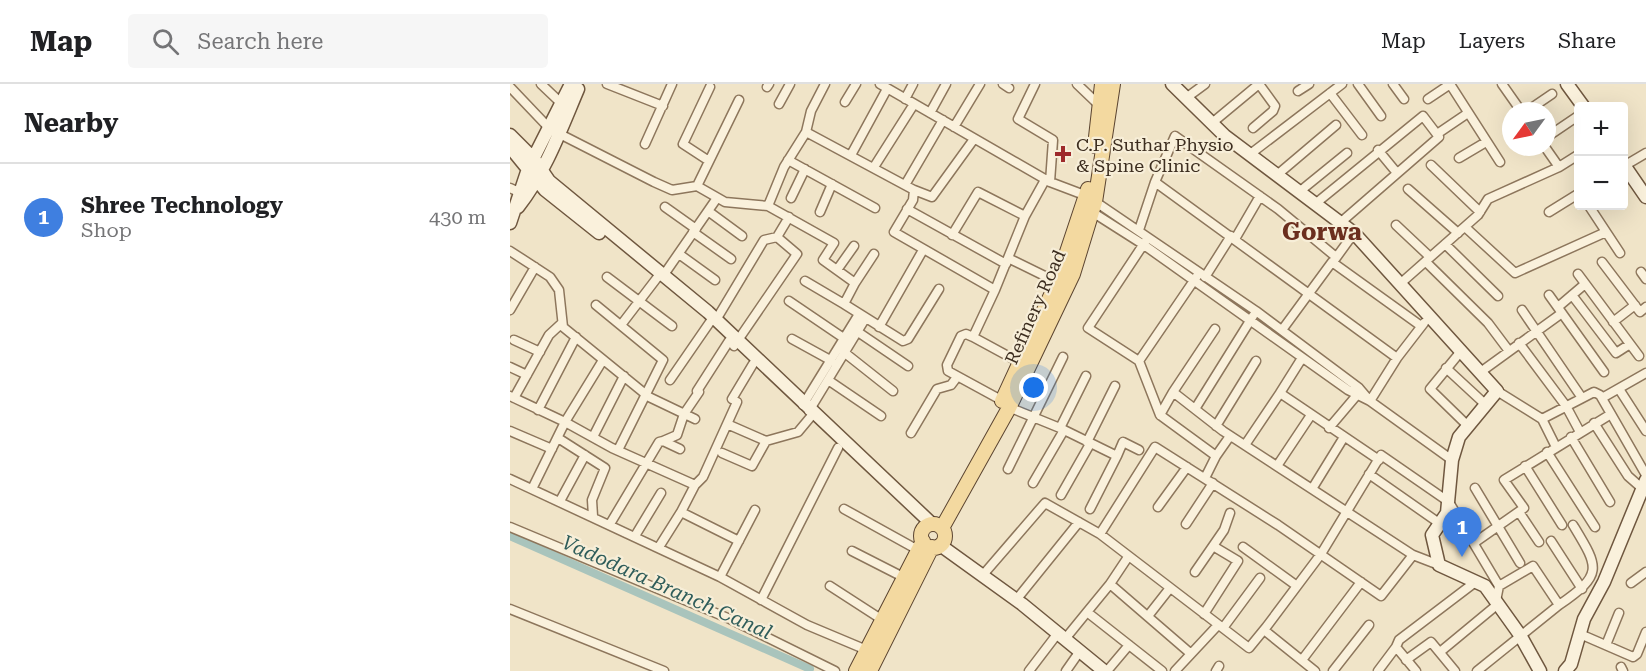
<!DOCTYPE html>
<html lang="en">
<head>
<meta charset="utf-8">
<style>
  body { margin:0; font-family:"Roboto Serif",serif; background:#f6f6f6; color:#202124 }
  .controls { position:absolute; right:18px; top:18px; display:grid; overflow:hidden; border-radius:6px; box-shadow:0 6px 24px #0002 }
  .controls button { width:54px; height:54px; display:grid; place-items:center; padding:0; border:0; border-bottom:2px solid #e0e0e0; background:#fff; color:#202124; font:30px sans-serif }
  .compass { position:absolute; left:992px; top:18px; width:54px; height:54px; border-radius:50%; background:#fff; box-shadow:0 6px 24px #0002; rotate:237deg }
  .you { position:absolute; left:524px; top:304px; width:21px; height:21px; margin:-15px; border:4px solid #fff; border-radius:50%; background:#1a73e8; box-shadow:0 0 0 9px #1a73e833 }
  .badge { display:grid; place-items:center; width:39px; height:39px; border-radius:50%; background:#7c3aed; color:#fff; font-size:20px; font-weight:700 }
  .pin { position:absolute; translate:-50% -50px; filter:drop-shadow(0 2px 3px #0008) }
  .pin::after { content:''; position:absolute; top:32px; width:21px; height:18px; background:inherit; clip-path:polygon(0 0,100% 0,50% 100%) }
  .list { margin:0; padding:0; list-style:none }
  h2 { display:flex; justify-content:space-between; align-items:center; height:78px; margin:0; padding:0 24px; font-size:26px }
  h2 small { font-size:20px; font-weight:400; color:#757577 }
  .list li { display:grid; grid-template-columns:39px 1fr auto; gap:18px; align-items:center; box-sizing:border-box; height:108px; padding:0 24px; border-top:2px solid #e0e0e0 }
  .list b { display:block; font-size:22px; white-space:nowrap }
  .list p { margin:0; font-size:20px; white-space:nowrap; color:#757577 }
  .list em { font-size:20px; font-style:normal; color:#757577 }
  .icon { flex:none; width:33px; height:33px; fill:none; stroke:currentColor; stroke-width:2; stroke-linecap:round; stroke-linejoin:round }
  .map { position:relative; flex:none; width:1136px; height:587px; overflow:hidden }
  header { display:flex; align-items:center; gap:36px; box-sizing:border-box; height:84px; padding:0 30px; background:#fff; border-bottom:2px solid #e0e0e0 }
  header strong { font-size:28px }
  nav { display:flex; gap:33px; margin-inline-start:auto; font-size:21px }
  .search { width:420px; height:54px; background:#f6f6f6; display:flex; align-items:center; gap:15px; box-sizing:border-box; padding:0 21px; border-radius:6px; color:#757577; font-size:22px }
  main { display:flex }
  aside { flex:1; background:#fff }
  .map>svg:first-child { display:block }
</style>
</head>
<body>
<header>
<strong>Map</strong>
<div class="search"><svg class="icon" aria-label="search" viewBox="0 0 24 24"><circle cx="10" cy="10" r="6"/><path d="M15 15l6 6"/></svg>Search here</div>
<nav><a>Map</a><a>Layers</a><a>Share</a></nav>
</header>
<main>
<aside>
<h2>Nearby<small></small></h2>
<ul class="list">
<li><span class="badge" style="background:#3f7fe0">1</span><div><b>Shree Technology</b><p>Shop</p></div><em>430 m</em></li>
</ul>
</aside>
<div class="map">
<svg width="1136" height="587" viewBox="0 0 1136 587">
  <rect width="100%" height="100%" fill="#f0e4c8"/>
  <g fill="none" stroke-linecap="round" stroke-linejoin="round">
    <path stroke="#a9c4bc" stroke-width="8" d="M0 452 300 585"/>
    <defs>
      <path id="street" d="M31 0 52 20
        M97 0 153 22
        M370 0 540 98 577 112 746 227 849 304 860 317
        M493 0 499 4
        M525 0 508 35 543 56 540 98
        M567 0 590 22
        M848 0 871 32
        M883 0 894 15
        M940 0 990 78
        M992 0 1011 27
        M0 3 40 45 144 98 162 106 187 102 215 118 258 122 274 83 296 48 404 106 403 116 384 148 485 206
        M257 3 259 0
        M788 7 799 0
        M820 9 852 51
        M676 14 695 0
        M395 15 403 0
        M918 15 939 1
        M335 18 346 0
        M269 20 280 0
        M1017 27 1042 10
        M420 29 436 0
        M702 39 749 0 765 22 763 27 743 44
        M444 43 470 0
        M296 48 301 27 315 0
        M930 48 958 29
        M1037 53 1068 32
        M135 60 162 0
        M868 66 887 89
        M341 71 377 5
        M739 71 832 0
        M949 74 976 58
        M278 76 365 124
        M199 77 173 60 200 3
        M921 81 970 128
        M1114 82 1136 69
        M364 83 404 20
        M1049 83 1068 71
        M767 91 826 41
        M645 98 665 52 768 125 826 173
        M395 101 433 36
        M187 102 229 16
        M0 104 9 108
        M898 105 948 149
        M404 106 422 113 464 55
        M789 108 837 69
        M281 114 295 85
        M805 120 913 32 929 53 830 139
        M258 122 324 159 313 176 345 199 334 220 393 257 398 255 429 205
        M1079 122 1110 169
        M155 123 186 145
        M397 125 496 180
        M579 126 634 161 838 306 860 317 942 376
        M198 127 232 152
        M310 128 322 100
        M1039 128 1068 110
        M515 132 535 96
        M886 141 920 173
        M955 143 1005 189 1096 148
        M629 146 645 98 887 274
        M183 148 221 175
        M442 151 468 108 515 132 485 206 463 253 509 278
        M725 155 750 112
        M635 158 578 244 629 277 687 192
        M935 160 988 212
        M0 167 40 193 49 206 53 243 139 313 185 335
        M169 170 205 196
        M498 174 547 198
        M823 178 844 149
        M916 178 978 239 999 267
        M1092 178 1130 228 1136 223
        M327 186 344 162
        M1131 188 1136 195
        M1068 190 1129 272
        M153 192 207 114
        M97 193 162 242
        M695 193 721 152
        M295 197 334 220
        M345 199 364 170
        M891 199 968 131 978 115 1049 83 1035 63
        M1039 211 1094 288
        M1062 211 1106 269 1120 260
        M279 217 335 255
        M86 221 153 276 108 366
        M1048 223 1075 200
        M0 226 25 183
        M1012 226 1072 314
        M206 236 254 156 267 153
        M1103 238 1125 221
        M111 241 150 190
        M369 243 413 166
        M772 246 822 178 911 242
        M348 248 398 282
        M463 253 456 250 451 252 437 281 438 287 493 317
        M282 255 322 277
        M4 256 30 268
        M1009 259 1056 322 1070 348
        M224 262 287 170 267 153 279 133
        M952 266 920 305 958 342
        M335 269 383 307
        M629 277 650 331
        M0 283 17 291
        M936 284 976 321
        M972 287 1052 229
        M160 296 200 238
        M318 296 371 332
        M1109 305 1136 347
        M187 307 219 257
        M987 307 1032 335 1084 308 1090 311 1101 330
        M663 308 705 245
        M770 309 792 274
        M0 312 55 338 93 276
        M4 314 39 251 52 239
        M1092 314 1136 289
        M222 315 243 280
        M860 317 887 274 914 239
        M293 321 349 230
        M496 322 550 344 607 372 613 358 629 366
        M685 325 743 232
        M28 326 66 253
        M299 327 355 235
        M1032 335 1046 363
        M1084 339 1118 392 1134 406
        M217 340 256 357
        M706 342 746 277
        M550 344 576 292
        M819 344 847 311
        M0 347 42 365
        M401 349 427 305 441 301 447 293
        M83 353 114 292
        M1061 353 1100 418
        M48 354 95 384 82 416 83 432
        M153 357 167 351 174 330 189 308
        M577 358 605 302
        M735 361 770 309 869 376
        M1037 368 1085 443
        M212 369 242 382 256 357 288 348 303 330
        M706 372 720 352
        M767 382 801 331
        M1015 382 1052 441
        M498 385 553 273
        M859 390 929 439
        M695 394 706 372 650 331 663 308 713 347 903 471 929 481
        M0 395 210 493 297 541 359 567
        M523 399 554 346
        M185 401 193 393 227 318
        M965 404 1010 479
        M22 405 55 338 102 364 185 401 171 428 229 457
        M802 405 834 353
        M551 411 580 360
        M50 417 75 371
        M648 423 677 383
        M334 425 408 466
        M580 425 607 372
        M1009 428 1029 458
        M100 440 149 358 153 357 170 365
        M676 440 703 399
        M0 443 220 535 325 587
        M590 450 739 564 757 542
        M125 452 151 409
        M1041 457 1072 505
        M964 459 1014 424 994 396 1101 330 1136 391
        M149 463 171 428
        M733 463 787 502
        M342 467 393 493
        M685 488 714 446 720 429
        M472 492 535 419 590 450 645 363 768 441 871 512 903 471
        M210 493 245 426
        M1121 499 1136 488
        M600 500 618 473
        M320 502 371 535
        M251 516 328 364
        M506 516 569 438
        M1049 521C1094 490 1089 484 1063 441
        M0 525 154 587
        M694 530 728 477 703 462
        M638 532 660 504
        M713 544 750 494
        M1070 550 1123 573 1127 570 1136 548
        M555 555 577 528
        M1096 561 1109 529
        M930 568 988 520
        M792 576 851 498
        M896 576 921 558 945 587
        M1111 583 1113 587
        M519 587 548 549
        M556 587 570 567
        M597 587 619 561
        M652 587 577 528 600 500 680 569
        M665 587 708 541
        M706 587 709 582
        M805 587 754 546 811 470 871 371 939 418 989 502 986 517
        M823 587 859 541
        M868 587 886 563
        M906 587 886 563 889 556 964 499
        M967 587 1049 521 1023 482 989 502"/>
      <path id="secondary" d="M662 0 715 52 844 149 987 307 949 353 942 376 937 429 922 451 929 481 975 502 1010 551 1030 587
        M1057 0 1073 22
        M0 51 24 75 39 97 198 228 422 440
        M0 63 35 106 89 149
        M1114 81 1136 113
        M8 123C35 89 51 45 68 5
        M0 139 18 85 61 0
        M430 461 512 520 594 587
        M1055 587 1061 580 1074 535 1094 498 1136 396"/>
      <path id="primary" d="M585 62 592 0
        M492 317 547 198 578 105
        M411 452a12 12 0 1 1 24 0a12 12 0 1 1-24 0Z
        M432 444 499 324 563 190 585 118 603 0
        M346 587 413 457
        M360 587 422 463"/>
    </defs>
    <use href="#street" stroke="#8d765c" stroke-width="11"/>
    <use href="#secondary" stroke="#6f573f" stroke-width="15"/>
    <use href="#primary" stroke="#5b4430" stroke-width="16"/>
    <use href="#street" stroke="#faf1dc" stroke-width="8"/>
    <use href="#secondary" stroke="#faf1dc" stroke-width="12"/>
    <use href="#primary" stroke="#f3d9a0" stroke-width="14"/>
  </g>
  <path fill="#9e2a2b" stroke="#f7eed8" stroke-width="2" d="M550 61h6v6h6v6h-6v6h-6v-6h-6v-6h6z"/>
  <g text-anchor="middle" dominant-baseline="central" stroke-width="4.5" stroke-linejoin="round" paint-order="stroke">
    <g font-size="18" fill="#3d2e20" stroke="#f7eed8" text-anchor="start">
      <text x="566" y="60">C.P. Suthar Physio<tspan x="566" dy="21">&amp; Spine Clinic</tspan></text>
    </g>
    <g font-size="18" fill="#3d2e20" stroke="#f7eed8">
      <text transform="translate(525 223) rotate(-66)">Refinery Road</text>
    </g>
    <g font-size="20" font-style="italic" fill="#2f5d5a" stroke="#f7eed8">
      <text transform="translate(157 503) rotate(24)">Vadodara Branch Canal</text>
    </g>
    <g font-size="24" font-weight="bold" fill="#6b2e1e" stroke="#f7eed8">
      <text x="812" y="148">Gorwa</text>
    </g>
  </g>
</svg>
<div class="controls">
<button>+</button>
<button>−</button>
</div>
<svg class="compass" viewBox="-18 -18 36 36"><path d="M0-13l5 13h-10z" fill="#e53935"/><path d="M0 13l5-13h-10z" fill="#757577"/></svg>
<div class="you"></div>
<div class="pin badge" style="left:952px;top:473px;background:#3f7fe0">1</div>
</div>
</main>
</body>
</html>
